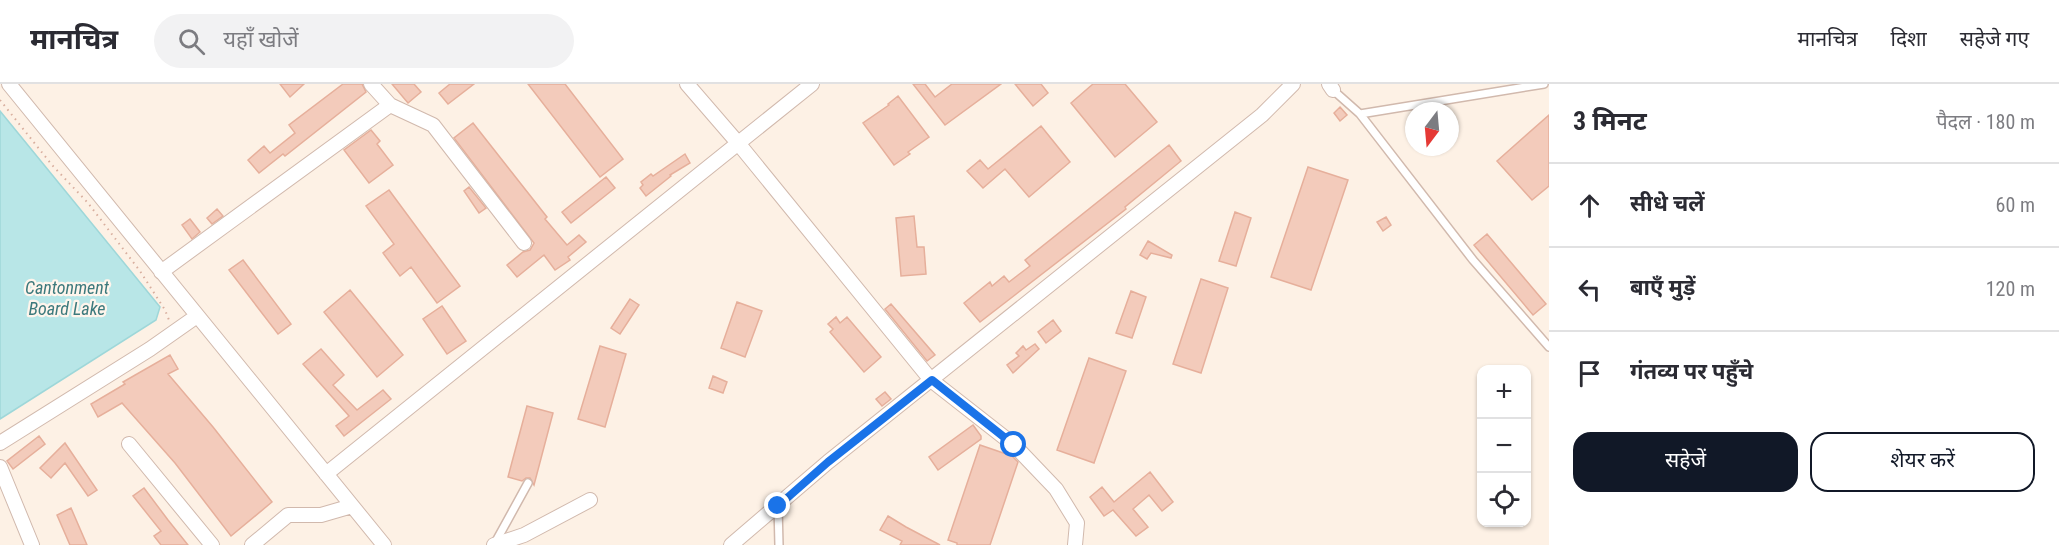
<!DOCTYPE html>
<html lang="hi">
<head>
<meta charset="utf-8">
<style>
  body { margin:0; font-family:"Roboto Condensed","Noto Sans Devanagari",sans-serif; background:#f2f2f3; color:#2b2b33 }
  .controls { position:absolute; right:18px; bottom:18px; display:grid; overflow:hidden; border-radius:12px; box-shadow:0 2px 4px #0004 }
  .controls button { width:54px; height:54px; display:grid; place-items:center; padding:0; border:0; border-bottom:2px solid #e1e1e2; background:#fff; color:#2b2b33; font:30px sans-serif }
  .compass { position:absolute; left:1405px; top:18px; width:54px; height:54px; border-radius:50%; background:#fff; box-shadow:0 2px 4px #0004; rotate:196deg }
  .stop { position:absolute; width:18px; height:18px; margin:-14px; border:4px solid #1a73e8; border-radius:50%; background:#fff }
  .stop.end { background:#1a73e8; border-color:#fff; box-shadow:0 2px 6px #0008 }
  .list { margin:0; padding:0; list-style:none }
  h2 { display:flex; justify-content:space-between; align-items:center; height:78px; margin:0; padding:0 24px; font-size:26px }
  h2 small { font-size:20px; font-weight:400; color:#7c7c81 }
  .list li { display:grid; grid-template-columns:39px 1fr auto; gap:18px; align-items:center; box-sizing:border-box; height:84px; padding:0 24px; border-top:2px solid #e1e1e2 }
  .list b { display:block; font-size:22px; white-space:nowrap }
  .list em { font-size:20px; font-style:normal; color:#7c7c81 }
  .actions { display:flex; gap:12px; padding:18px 24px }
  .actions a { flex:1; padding:14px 0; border:2px solid #111827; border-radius:18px; text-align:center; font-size:21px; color:#111827 }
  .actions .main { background:#111827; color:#fff }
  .icon { flex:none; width:33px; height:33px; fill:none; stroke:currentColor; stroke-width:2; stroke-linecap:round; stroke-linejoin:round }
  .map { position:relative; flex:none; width:1549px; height:461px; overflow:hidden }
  header { display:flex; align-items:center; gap:36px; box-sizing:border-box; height:84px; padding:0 30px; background:#fff; border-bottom:2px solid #e1e1e2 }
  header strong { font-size:28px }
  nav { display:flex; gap:33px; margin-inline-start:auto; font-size:21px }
  .search { width:420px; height:54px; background:#f2f2f3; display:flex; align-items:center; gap:15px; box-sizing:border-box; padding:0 21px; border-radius:33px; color:#7c7c81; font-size:22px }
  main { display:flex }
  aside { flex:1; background:#fff }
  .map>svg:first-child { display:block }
</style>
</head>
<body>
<header>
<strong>मानचित्र</strong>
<div class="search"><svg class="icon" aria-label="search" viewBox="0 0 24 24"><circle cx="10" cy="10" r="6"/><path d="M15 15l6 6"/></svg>यहाँ खोजें</div>
<nav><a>मानचित्र</a><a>दिशा</a><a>सहेजे गए</a></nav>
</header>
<main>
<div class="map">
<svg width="1549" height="461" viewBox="0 0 1549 461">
  <rect width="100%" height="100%" fill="#fdf1e5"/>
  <path fill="#b8e6e7" stroke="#9ed7d9" stroke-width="1.5" d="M0 27 160 223 156 236 0 335Z"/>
  <path fill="#f3cbbb" stroke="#e6af9b" stroke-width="1.5" d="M280 0H304L290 13Z
    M343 0H362L366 8 285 72 283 70 259 89 248 76 264 62 270 69 295 49 289 41Z
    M392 0H414L421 8 408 19Z
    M450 0H474L448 20 439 9Z
    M528 0H565L623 75 600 93Z
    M913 0H925L935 13 952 0H1001L945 41Z
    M1015 0H1041L1048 9 1033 22Z
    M1093 0H1125L1157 38 1115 73 1071 19Z
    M898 12 929 53 908 68 910 70 894 81 863 39 889 21 888 20Z
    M1340 23 1347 31 1340 37 1334 29Z
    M1549 31V102L1532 116 1497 77Z
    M473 39 547 133 545 135 567 161 579 151 586 158 568 173 570 176 555 186 544 171 517 193 507 181 523 168 530 166 534 159 454 54Z
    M1041 42 1070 78 1029 113 1005 85 983 104 967 87 980 76 988 85Z
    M371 46 380 57 377 60 393 81 369 99 344 66Z
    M1169 61 1181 77 1125 123 1126 125 980 238 964 219 990 198 992 202 1004 192 1009 198 1030 182 1025 176Z
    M685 70 690 79 670 91 671 92 646 112 640 104 643 101 641 98 651 90 653 92Z
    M1308 83 1348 96 1311 206 1271 193Z
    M606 93 615 104 571 139 562 128Z
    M469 103 486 124 479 129 464 107Z
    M389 106 460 202 437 219 411 183 400 192 383 169 394 160 366 122Z
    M217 125 223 132 212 140 207 134Z
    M1235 128 1251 134 1236 182 1219 177Z
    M914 132 917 163H924L926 190 901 192 896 134Z
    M1386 133 1391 141 1383 147 1377 138Z
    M190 135 200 148 192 155 182 141Z
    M1487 150 1546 220 1533 231 1474 161Z
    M1148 157 1172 171 1171 174 1151 169 1147 175 1140 171Z
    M243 176 291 240 278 250 229 186Z
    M1201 195 1228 204 1201 289 1173 280Z
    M350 206 403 271 377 293 324 228Z
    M1131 207 1146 213 1132 254 1116 249Z
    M630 215 639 221 620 250 611 244Z
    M737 218 762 227 745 273 721 264Z
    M891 220 935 271 927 277 885 225Z
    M442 222 466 257 447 270 423 235Z
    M836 233 840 239 847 233 881 273 864 288 830 248 833 245 828 240Z
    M1053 236 1061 247 1046 259 1038 248Z
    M1035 260 1039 265 1013 289 1007 281 1019 272 1016 269 1023 262 1026 266Z
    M600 262 626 270 605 343 578 335Z
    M321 265 344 291 333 301 357 326 383 306 391 315 344 352 336 342 349 332 303 280Z
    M170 271 178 285 168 290 213 343 272 418 231 452 175 379 122 319 98 333 91 320 125 300 123 298Z
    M1089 274 1126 287 1094 379 1057 366Z
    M713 292 727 298 723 309 709 304Z
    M885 308 891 315 882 322 876 315Z
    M527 322 553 329 534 401 530 394H526L522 397 508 393Z
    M973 341 981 352V355L938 386 929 373Z
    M39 352 45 360 13 385 7 377Z
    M65 359 97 406 88 412 65 379 51 394 40 384Z
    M980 361 1012 372 1018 378 990 461H957V459L948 456Z
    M1150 388 1173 418 1162 427 1149 411 1133 425 1148 443 1136 452 1113 426 1104 432 1090 413 1102 403 1114 418Z
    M144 404 168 436 188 461H161L154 452 161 447 133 412Z
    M71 424 87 461H70L57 431Z
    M888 432 906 443 940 461H900L902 457 880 446Z"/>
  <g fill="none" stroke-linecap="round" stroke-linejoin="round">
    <defs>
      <path id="lane" d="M1333 6 1360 30 1473 176 1549 263
        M1360 30 1544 0
        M778 422 779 461
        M495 459 528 399"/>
      <path id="street" d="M9 0 384 461
        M371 0 390 21 433 41 524 159
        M687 0 738 59 931 296 1014 361 1056 405 1077 439 1075 461
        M1329 0 1333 6
        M161 188 390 21
        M0 359 150 265 197 232
        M129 360 212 461
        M0 383 32 461
        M326 390 812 0
        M252 461 288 431H321L352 422
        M494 461 524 451 590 416
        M731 461 828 378 1262 31 1293 0"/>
    </defs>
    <use href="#lane" stroke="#d1b9ad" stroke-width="10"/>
    <use href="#street" stroke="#d1b9ad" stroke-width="16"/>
    <path stroke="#d8ae9e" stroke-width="2" stroke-dasharray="1.5 4.5" stroke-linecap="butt" d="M0 16 52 81 88 119 140 187 165 226 169 236"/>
    <use href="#lane" stroke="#fff" stroke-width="7"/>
    <use href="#street" stroke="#fff" stroke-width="14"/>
  </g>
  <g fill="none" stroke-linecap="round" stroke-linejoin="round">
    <path stroke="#1a73e8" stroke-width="8" d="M778 422 828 378 932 296 1014 361"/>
  </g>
  <g text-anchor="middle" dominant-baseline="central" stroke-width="4.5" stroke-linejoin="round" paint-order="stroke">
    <g font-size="18" font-style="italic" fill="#3c797c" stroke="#fff5ec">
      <text x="67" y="203">Cantonment<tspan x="67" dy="21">Board Lake</tspan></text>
    </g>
  </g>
</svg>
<div class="controls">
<button>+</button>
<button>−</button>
<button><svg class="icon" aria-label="locate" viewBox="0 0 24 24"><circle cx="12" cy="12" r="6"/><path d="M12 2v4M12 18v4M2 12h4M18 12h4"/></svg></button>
</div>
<svg class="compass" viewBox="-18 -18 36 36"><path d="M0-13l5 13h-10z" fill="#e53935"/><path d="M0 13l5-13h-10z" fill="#7c7c81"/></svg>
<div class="stop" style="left:1014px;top:361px"></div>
<div class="stop end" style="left:778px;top:422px"></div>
</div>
<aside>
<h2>3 मिनट<small>पैदल · 180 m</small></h2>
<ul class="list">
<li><svg class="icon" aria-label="ahead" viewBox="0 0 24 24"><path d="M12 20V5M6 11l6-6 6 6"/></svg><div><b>सीधे चलें</b></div><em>60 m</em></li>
<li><svg class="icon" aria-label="left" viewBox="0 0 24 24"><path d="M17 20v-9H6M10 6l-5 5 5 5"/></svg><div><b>बाएँ मुड़ें</b></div><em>120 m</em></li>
<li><svg class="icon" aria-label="arrive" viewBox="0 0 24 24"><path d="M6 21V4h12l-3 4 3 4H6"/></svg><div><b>गंतव्य पर पहुँचे</b></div></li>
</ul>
<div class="actions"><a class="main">सहेजें</a><a>शेयर करें</a></div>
</aside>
</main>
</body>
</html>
